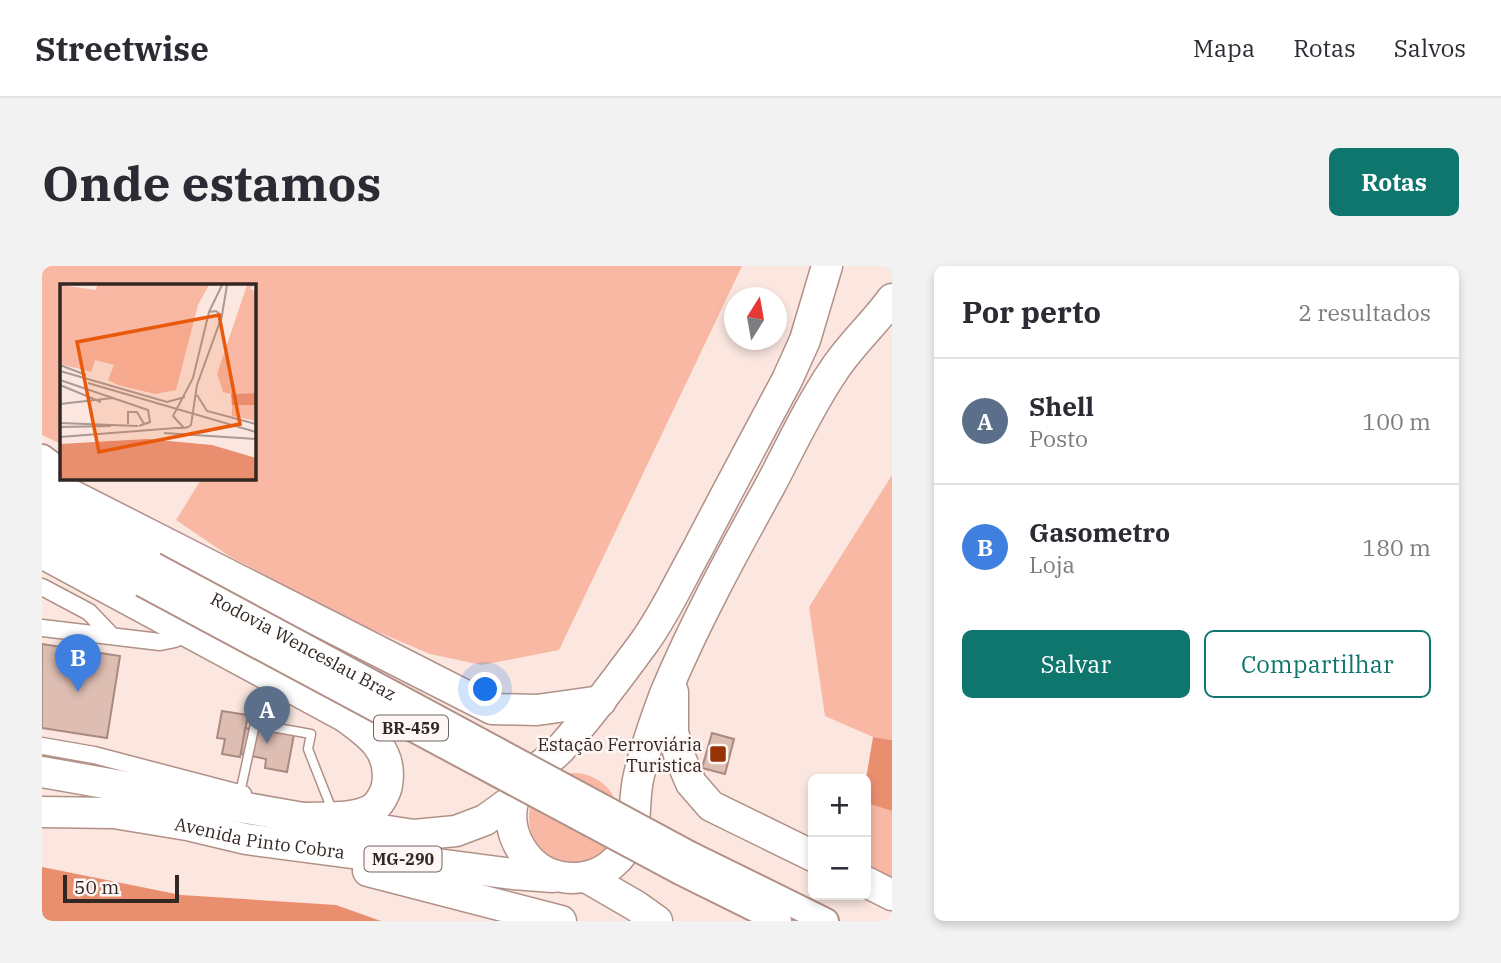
<!DOCTYPE html>
<html lang="pt">
<head>
<meta charset="utf-8">
<style>
  body { margin:0; font-family:"IBM Plex Serif",serif; background:#f2f2f3; color:#2b2b33 }
  .controls { position:absolute; right:21px; bottom:21px; display:grid; overflow:hidden; border-radius:10px; box-shadow:0 4px 10px #0003 }
  .controls button { width:63px; height:63px; display:grid; place-items:center; padding:0; border:0; border-bottom:2px solid #e1e1e2; background:#fff; color:#2b2b33; font:35px sans-serif }
  .compass { position:absolute; left:682px; top:21px; width:63px; height:63px; border-radius:50%; background:#fff; box-shadow:0 4px 10px #0003; rotate:11deg }
  .scale { position:absolute; left:21px; bottom:18px; width:116px; box-sizing:border-box; padding-left:7px; border:4px solid #332723; border-top:0; font-size:19px; line-height:24px; white-space:nowrap; color:#332723; -webkit-text-stroke:5px #fef7f5; paint-order:stroke }
  .you { position:absolute; left:444px; top:424px; width:24px; height:24px; margin:-18px; border:5px solid #fff; border-radius:50%; background:#1a73e8; box-shadow:0 0 0 10px #1a73e833 }
  .badge { display:grid; place-items:center; width:46px; height:46px; border-radius:50%; background:#0f766e; color:#fff; font-size:23px; font-weight:700 }
  .pin { position:absolute; translate:-50% -58px; filter:drop-shadow(0 2px 4px #0008) }
  .pin::after { content:''; position:absolute; top:37px; width:24px; height:21px; background:inherit; clip-path:polygon(0 0,100% 0,50% 100%) }
  .list { margin:0; padding:0; list-style:none }
  h2 { display:flex; justify-content:space-between; align-items:center; height:91px; margin:0; padding:0 28px; font-size:30px }
  h2 small { font-size:23px; font-weight:400; color:#7c7c81 }
  .list li { display:grid; grid-template-columns:46px 1fr auto; gap:21px; align-items:center; box-sizing:border-box; height:126px; padding:0 28px; border-top:2px solid #e1e1e2 }
  .list b { display:block; font-size:26px; white-space:nowrap }
  .list p { margin:0; font-size:23px; white-space:nowrap; color:#7c7c81 }
  .list em { font-size:23px; font-style:normal; color:#7c7c81 }
  .actions { display:flex; gap:14px; padding:21px 28px }
  .actions a { flex:1; padding:16px 0; border:2px solid #0f766e; border-radius:10px; text-align:center; font-size:24px; color:#0f766e }
  .actions .main { background:#0f766e; color:#fff }
  .map { position:relative; flex:none; width:850px; height:655px; overflow:hidden; border-radius:10px }
  header { display:flex; align-items:center; gap:42px; box-sizing:border-box; height:98px; padding:0 35px; background:#fff; border-bottom:2px solid #e1e1e2 }
  header strong { font-size:33px }
  nav { display:flex; gap:38px; margin-inline-start:auto; font-size:24px }
  .intro { display:flex; align-items:center; justify-content:space-between; box-sizing:border-box; height:168px; padding:0 42px }
  h1 { margin:0; font-size:49px }
  .button { padding:18px 32px; border-radius:10px; background:#0f766e; color:#fff; font-size:24px; font-weight:700 }
  main { display:flex; gap:42px; padding:0 42px }
  aside { flex:1; background:#fff; border-radius:10px; box-shadow:0 4px 10px #0003 }
  .map>svg:first-child { display:block }
</style>
</head>
<body>
<header>
<strong>Streetwise</strong>
<nav><a>Mapa</a><a>Rotas</a><a>Salvos</a></nav>
</header>
<div class="intro"><h1>Onde estamos</h1><a class="button">Rotas</a></div>
<main>
<div class="map">
<svg width="850" height="655" viewBox="0 0 850 655">
  <rect width="100%" height="100%" fill="#fbe7e0"/>
  <path fill="#f8b8a3" d="M0 0H700L517 384 440 399 388 388 303 352 187 290 134 254 160 212H212V19H19V178L0 169Z
    M850 209V474L831 471 783 450 767 341Z
    M487 552a45 45 0 1 1 90 0a45 45 0 1 1-90 0Z
    M824 537 850 545V615L824 603Z"/>
  <path fill="#e98e6f" d="M831 471 850 474V545L824 537V513Z
    M0 601 139 629 294 639 339 655H0Z"/>
  <path fill="#debdb2" stroke="#a98a80" stroke-width="2" d="M0 378 78 390 65 472 0 462Z
    M180 445 206 449 198 491 180 488 183 473 175 472Z
    M231 459 253 463 245 506 223 502 224 493 199 488 203 462 230 467Z
    M670 467 692 473 683 508 660 502Z"/>
  <g fill="none" stroke-linecap="round" stroke-linejoin="round">
    <defs>
      <path id="lane" d="M198 527 213 458 269 468 266 483 290 544"/>
      <path id="street" d="M0 321 47 346 70 370
        M0 362 118 376 133 373 141 363
        M0 480 52 489 201 528"/>
      <path id="primary" d="M0 191 19 205
        M0 238 112 299
        M0 262 100 318
        M648 588 784 655
        M638 606 737 655"/>
      <g id="highway">
        <path d="M785 0 763 74 745 114C715 170 685 226 656 282 638 314 623 348 601 378 575 413 549 449 520 481 504 500 480 506 472 532 461 566 485 606 520 611 537 614 556 610 569 599 602 572 588 544 597 509 603 482 613 455 623 428 653 356 691 287 729 218 749 180 768 139 792 104 809 78 832 58 850 33"/>
        <path d="M0 214 450 443 495 444 559 435"/>
        <path d="M0 287 302 450C327 468 351 484 345 519 344 526 338 537 332 542 314 554 282 551 261 552"/>
        <path d="M631 426V466L637 489 649 517 669 540 771 590"/>
        <path d="M0 506 261 552 372 569 414 565 443 554 472 533"/>
        <path id="s1" d="M0 546 72 547 145 559 204 573 471 608 511 611"/>
        <path d="M326 605 519 655"/>
        <path d="M544 611 594 640 615 655"/>
        <path d="M824 616 850 629"/>
      </g>
    </defs>
    <use href="#lane" stroke="#b19187" stroke-width="11"/>
    <use href="#street" stroke="#b19187" stroke-width="19"/>
    <use href="#primary" stroke="#b19187" stroke-width="28"/>
    <use href="#highway" stroke="#b19187" stroke-width="33"/>
    <use href="#lane" stroke="#fff" stroke-width="8"/>
    <use href="#street" stroke="#fff" stroke-width="16"/>
    <use href="#primary" stroke="#fff" stroke-width="24"/>
    <use href="#highway" stroke="#fff" stroke-width="30"/>
    <defs>
      <g id="primary-bridge">
        <path id="s2" d="M112 299 648 588"/>
        <path d="M100 318 638 606"/>
      </g>
    </defs>
    <use href="#primary-bridge" stroke="#b19187" stroke-width="28" stroke-linecap="butt"/>
    <use href="#primary-bridge" stroke="#fff" stroke-width="24"/>
  </g>
  <rect fill="#973204" stroke="#fef7f5" stroke-width="2.5" x="667" y="479" width="18" height="18" rx="3.5"/>
  <g text-anchor="middle" dominant-baseline="central" stroke-width="5" stroke-linejoin="round" paint-order="stroke">
    <g fill="#fef7f5" stroke="#706562" stroke-width="2">
      <rect x="332" y="449.5" width="74" height="25" rx="5"/>
      <rect x="322.5" y="580.5" width="77" height="25" rx="5"/>
    </g>
    <g font-size="16" font-weight="bold" fill="#332723">
      <text x="369" y="462">BR-459</text>
      <text x="361" y="593">MG-290</text>
    </g>
    <g font-size="18" fill="#332723" stroke="#fef7f5">
      <text stroke="none"><textPath href="#s2" startOffset="170">Rodovia Wenceslau Braz</textPath></text>
      <text stroke="none"><textPath href="#s1" startOffset="220">Avenida Pinto Cobra</textPath></text>
    </g>
    <g font-size="18" fill="#332723" stroke="#fef7f5" text-anchor="end">
      <text x="660" y="478">Estação Ferroviária<tspan x="660" dy="21">Turistica</tspan></text>
    </g>
  </g>
  <g transform="translate(18 18)">
    <rect width="196" height="196" fill="#fbe7e0"/>
    <path d="M0 1 36 6 37 1H149L138 21 116 106 95 110 58 101 48 96 54 81 35 76 31 88 0 80ZM187 1H194L190 4 196 9V109L171 110 163 108 157 90ZM172 121H196V137L172 132Z" fill="#f8b8a3"/>
    <path d="M196 109V121H172L171 110ZM87 155 152 161 196 174V195H0V160Z" fill="#e98e6f"/>
    <path fill="none" stroke="#ab9a94" stroke-width="2" d="M149 28 162 1M162 31 167 1M0 81 26 91M0 87 107 118 125 113M0 96 88 126 90 138 79 142M28 99 196 148M0 101 41 118M137 111 147 127 196 140M0 120 53 114M0 139 78 142M68 140V128H77L84 140M0 143 51 142M104 149 196 155M0 153 116 144H124L128 143 131 141 137 101 162 32 156 27 149 28 133 94 113 132 124 144"/>
    <path fill="#e8590c" fill-opacity="0.15" stroke="#e8590c" stroke-width="3.5" d="M159 31 180 140 39 168 17 58Z"/>
    <rect width="196" height="196" fill="none" stroke="#332723" stroke-width="3.5"/>
  </g>
</svg>
<div class="controls">
<button>+</button>
<button>−</button>
</div>
<svg class="compass" viewBox="-18 -18 36 36"><path d="M0-13l5 13h-10z" fill="#e53935"/><path d="M0 13l5-13h-10z" fill="#7c7c81"/></svg>
<div class="scale">50 m</div>
<div class="you"></div>
<div class="pin badge" style="left:225px;top:478px;background:#5c6f8a">A</div>
<div class="pin badge" style="left:36px;top:426px;background:#3f7fe0">B</div>
</div>
<aside>
<h2>Por perto<small>2 resultados</small></h2>
<ul class="list">
<li><span class="badge" style="background:#5c6f8a">A</span><div><b>Shell</b><p>Posto</p></div><em>100 m</em></li>
<li><span class="badge" style="background:#3f7fe0">B</span><div><b>Gasometro</b><p>Loja</p></div><em>180 m</em></li>
</ul>
<div class="actions"><a class="main">Salvar</a><a>Compartilhar</a></div>
</aside>
</main>
</body>
</html>
